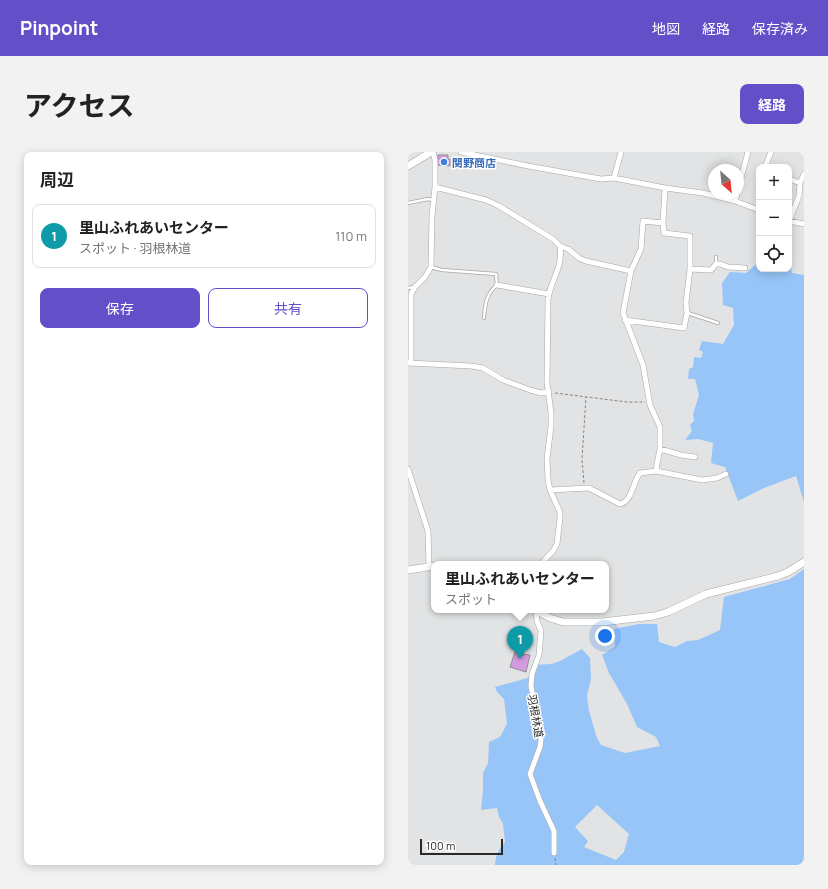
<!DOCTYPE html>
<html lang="ja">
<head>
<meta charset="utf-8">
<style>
  body { margin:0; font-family:Manrope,"Noto Sans JP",sans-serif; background:#f2f2f2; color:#222 }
  .controls { position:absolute; right:12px; top:12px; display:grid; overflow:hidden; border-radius:8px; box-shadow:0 2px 10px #0003 }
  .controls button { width:36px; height:36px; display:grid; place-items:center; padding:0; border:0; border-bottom:1px solid #e0e0e0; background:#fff; color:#222; font:20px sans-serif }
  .compass { position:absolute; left:300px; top:12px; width:36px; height:36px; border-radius:50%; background:#fff; box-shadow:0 2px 10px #0003; rotate:153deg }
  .scale { position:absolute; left:12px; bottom:10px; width:83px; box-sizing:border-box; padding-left:4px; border:2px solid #29292a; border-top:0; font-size:11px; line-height:14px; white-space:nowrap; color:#29292a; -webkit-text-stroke:3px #fff; paint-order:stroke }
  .you { position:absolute; left:197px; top:484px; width:14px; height:14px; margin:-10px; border:3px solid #fff; border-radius:50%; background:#1a73e8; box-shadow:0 0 0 6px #1a73e833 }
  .badge { display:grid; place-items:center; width:26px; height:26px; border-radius:50%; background:#6350c9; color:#fff; font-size:13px; font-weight:700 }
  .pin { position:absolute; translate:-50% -33px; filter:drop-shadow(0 1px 2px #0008) }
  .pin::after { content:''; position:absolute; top:21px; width:14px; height:12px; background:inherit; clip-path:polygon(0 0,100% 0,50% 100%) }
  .popup { position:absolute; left:23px; top:409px; width:178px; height:52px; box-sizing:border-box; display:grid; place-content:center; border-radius:8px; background:#fff; filter:drop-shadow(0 1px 3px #0005); font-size:13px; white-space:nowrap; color:#767676 }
  .popup b { font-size:15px; color:#222 }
  .popup::after { content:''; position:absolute; left:50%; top:100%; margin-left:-8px; border:8px solid transparent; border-top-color:#fff }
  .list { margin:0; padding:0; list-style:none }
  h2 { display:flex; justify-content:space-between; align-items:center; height:52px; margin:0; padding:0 16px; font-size:17px }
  h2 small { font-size:13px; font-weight:400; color:#767676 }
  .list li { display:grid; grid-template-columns:26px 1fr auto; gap:12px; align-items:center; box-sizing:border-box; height:64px; margin:0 8px 8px; padding:0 8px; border:1px solid #e0e0e0; border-radius:8px }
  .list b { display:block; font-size:15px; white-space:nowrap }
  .list p { margin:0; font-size:13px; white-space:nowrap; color:#767676 }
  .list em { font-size:13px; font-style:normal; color:#767676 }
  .actions { display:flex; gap:8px; padding:12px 16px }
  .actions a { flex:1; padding:9px 0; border:1px solid #6350c9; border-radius:8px; text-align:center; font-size:14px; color:#6350c9 }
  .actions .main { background:#6350c9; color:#fff }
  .icon { flex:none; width:22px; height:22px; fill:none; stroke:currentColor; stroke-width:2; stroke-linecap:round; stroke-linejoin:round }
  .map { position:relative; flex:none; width:396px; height:713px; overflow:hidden; border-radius:8px }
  header { display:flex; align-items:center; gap:24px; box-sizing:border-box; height:56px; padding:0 20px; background:#6350c9; color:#fff }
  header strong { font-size:19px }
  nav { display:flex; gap:22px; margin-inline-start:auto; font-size:14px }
  .intro { display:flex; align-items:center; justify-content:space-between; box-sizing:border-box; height:96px; padding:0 24px }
  h1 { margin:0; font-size:28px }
  .button { padding:10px 18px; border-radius:8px; background:#6350c9; color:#fff; font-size:14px; font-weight:700 }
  main { display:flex; gap:24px; padding:0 24px }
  aside { flex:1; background:#fff; border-radius:8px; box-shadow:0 2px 10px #0003 }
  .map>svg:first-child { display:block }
</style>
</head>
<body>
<header>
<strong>Pinpoint</strong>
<nav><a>地図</a><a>経路</a><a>保存済み</a></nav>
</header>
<div class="intro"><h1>アクセス</h1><a class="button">経路</a></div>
<main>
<aside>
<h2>周辺<small></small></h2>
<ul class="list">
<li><span class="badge" style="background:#0f9aa8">1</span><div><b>里山ふれあいセンター</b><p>スポット · 羽根林道</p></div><em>110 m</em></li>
</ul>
<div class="actions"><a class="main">保存</a><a>共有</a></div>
</aside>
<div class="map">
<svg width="396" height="713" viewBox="0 0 396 713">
  <rect width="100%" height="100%" fill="#e2e3e4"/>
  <path fill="#97c5f7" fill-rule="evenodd" d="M381 103 384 121 396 123V350L388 324 356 336 330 349 317 315 303 311 305 291 290 287 277 288 284 279 282 273 286 269 285 262 291 243 287 227H280L281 217 285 215 286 205 293 206 295 200 291 198 294 189 315 192 326 173 325 156 315 153 314 131 322 120 338 121 348 112 351 106V117H381Z
    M396 417V713H87C88 703 90 698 97 690L95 672 91 665 89 656 73 658 75 639V621L80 611 81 590 92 585 99 572 96 547 89 540 87 535 123 525 125 513 144 512 152 509 174 497 182 506 183 527 179 543 181 559 189 586 193 593 217 601 252 594 248 585 229 575 219 552 201 521 194 503 207 495 206 477 231 472H249L251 490 267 495 279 489 290 488 312 478 316 445 382 427ZM189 653 221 682 216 700 208 708 176 695 180 689 167 675Z"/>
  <path fill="#d49bde" stroke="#8f8e8f" d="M30 3H40V7H42V14L29 13Z
    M108 497 115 499 114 503 115 504V502L122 503 118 520 102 515Z"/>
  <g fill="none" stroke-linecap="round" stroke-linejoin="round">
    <defs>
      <path id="lane" d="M0 51 20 47 25 48
        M308 105V112
        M23 115 34 118 88 122 89 133C78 142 77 153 76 166
        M0 136 6 135
        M280 161 310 171"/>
      <path id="street" d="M53 0 120 14 193 27 206 26 257 36 295 41 327 49 351 58
        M357 15 363 0
        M206 26 213 0
        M381 27 392 31
        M27 35 78 48 91 54 145 87 152 94 160 97 171 106 178 109 223 119
        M330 37 340 0
        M327 49 329 42
        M381 69 391 44 392 31 396 22
        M381 69 396 72
        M282 117 303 118 308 112H312L320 115 337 116
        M89 133 141 142
        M217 168 276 176 279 161 278 151 282 117V84L256 81 255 71 257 36
        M0 211 63 214 75 216 95 228 122 238 133 241 141 240
        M3 211V142L7 135 17 125 23 115 24 64 27 35V8L25 0
        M252 297 273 303 287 305
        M0 317 20 379 21 414
        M248 319 249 312 252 297V275L242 253 235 213 215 161 223 119 233 97 235 69 255 71
        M142 338 181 336 212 352C224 350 225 329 232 321L248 319 294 328 309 326 318 322
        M133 412 145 399 149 392 152 366V360L142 338 140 328 139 307 143 274V260L139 231 140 147C143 127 155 117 152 94
        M128 458 129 469 133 479 131 503 124 522 123 534 133 588 132 595 122 622 132 649 146 679V701"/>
      <path id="secondary" d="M0 14 23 0
        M0 418 26 414
        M127 458 142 466 155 470H194L246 464 260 460 298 442 370 424 380 420 396 410"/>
    </defs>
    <use href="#lane" stroke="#a5a6a7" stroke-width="4"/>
    <use href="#street" stroke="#a5a6a7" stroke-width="6"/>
    <use href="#secondary" stroke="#a5a6a7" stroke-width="8"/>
    <path stroke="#848485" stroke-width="1" stroke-dasharray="3 2" stroke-linecap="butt" d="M147 241 219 250H237
      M176 331 174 307 178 245
      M147 706 148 713"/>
    <use href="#lane" stroke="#fff" stroke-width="2.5"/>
    <use href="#street" stroke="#fff" stroke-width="5"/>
    <use href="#secondary" stroke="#fff" stroke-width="7"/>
  </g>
  <circle fill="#3f7fe0" stroke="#fff" stroke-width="1.5" cx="36" cy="10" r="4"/>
  <g text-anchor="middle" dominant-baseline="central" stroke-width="3" stroke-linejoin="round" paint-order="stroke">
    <g font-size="11" font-weight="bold" fill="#366cbe" stroke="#fff" text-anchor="start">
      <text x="44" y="10">関野商店</text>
    </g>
    <g font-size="11" fill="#29292a" stroke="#fff">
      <text transform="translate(128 564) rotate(80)">羽根林道</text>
    </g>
  </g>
</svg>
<div class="controls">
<button>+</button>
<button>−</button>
<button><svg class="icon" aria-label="locate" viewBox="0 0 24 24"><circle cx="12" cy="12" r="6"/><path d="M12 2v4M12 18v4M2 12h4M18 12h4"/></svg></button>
</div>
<svg class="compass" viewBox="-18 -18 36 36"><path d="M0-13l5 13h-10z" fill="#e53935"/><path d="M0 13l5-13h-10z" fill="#767676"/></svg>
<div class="scale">100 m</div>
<div class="you"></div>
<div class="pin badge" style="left:112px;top:507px;background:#0f9aa8">1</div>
<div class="popup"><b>里山ふれあいセンター</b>スポット</div>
</div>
</main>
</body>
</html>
